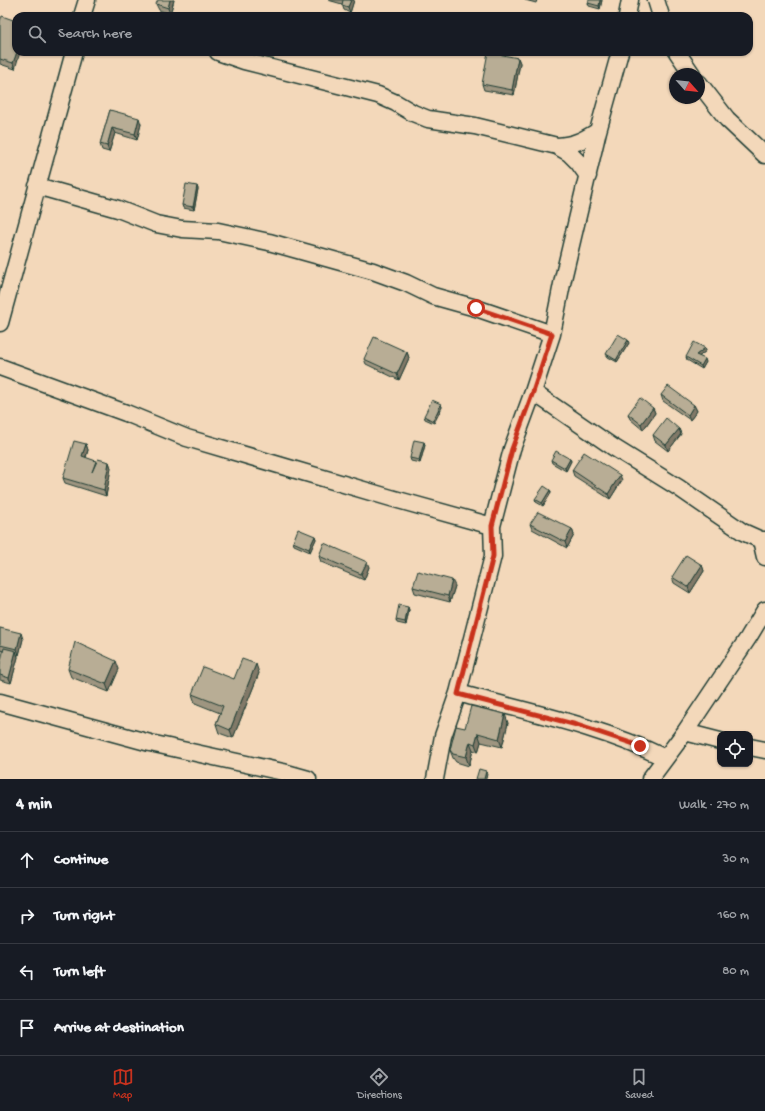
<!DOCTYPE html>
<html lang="en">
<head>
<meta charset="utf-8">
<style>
  body { margin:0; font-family:"Gochi Hand",sans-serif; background:#20242c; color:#f1f3f6 }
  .controls { position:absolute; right:12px; bottom:12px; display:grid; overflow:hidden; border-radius:8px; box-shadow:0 1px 3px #0004 }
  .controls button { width:36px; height:36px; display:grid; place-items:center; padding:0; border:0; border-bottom:1px solid #363941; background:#171b24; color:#f1f3f6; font:20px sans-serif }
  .compass { position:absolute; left:669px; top:68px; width:36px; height:36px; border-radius:50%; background:#171b24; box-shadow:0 1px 3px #0004; rotate:117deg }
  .stop { position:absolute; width:12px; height:12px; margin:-9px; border:3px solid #c8321e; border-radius:50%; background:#fff }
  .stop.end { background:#c8321e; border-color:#fff; box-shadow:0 1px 4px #0008 }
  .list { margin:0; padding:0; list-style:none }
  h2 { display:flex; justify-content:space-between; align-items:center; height:52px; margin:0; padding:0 16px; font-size:17px }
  h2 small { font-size:13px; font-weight:400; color:#9ea1a6 }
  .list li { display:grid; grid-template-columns:26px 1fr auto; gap:12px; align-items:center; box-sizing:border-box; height:56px; padding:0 16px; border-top:1px solid #363941 }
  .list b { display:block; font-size:15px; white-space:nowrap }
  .list em { font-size:13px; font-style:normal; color:#9ea1a6 }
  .icon { flex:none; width:22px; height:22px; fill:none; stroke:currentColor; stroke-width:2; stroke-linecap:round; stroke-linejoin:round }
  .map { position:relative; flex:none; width:765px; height:779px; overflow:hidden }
  .search { position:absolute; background:#171b24; box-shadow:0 1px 3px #0004; left:12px; right:12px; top:12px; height:44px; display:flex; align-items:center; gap:10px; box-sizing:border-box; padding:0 14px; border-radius:12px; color:#9ea1a6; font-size:15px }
  .sheet { height:276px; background:#171b24 }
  nav { display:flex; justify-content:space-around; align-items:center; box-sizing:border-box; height:56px; border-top:1px solid #363941; background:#171b24; font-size:11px; color:#9ea1a6 }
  nav a { display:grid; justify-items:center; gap:2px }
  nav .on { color:#c8321e }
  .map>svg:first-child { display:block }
</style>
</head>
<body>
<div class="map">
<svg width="765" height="779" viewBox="0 0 765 779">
  <rect width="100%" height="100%" fill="#f3d8ba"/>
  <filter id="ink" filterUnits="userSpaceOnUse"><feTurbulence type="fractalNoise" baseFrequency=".025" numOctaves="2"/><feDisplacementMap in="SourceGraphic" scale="8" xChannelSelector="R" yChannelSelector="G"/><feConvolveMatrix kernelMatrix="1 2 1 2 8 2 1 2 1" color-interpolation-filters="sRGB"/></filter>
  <g filter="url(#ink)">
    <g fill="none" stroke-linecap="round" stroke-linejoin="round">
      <defs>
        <path id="minor" d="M656 0 661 16
          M82 16 87 0
          M627 16 630 0
          M218 52 244 61 378 95 396 103 413 113 428 119 475 126 557 146 569 153 578 162 588 176
          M677 52 692 74
          M699 83 727 119 765 155
          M557 146C575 145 583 140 598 131
          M37 186 118 209 156 224 182 229 218 231 269 242 373 271 406 283 433 296 476 308 552 334
          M0 323 74 52
          M0 367 126 413 187 438 391 498 492 526
          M533 392 613 447 679 488 743 532 761 540H765
          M761 540 765 557
          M458 693C528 712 600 726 665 758
          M0 702 150 743 283 772 308 779
          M685 732 720 741
          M750 747 765 750
          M435 779 443 736 458 693 493 556 492 526 512 449 533 392 552 334 563 279 598 131 620 52
          M650 779 685 732 748 638 765 610"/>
      </defs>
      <use href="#minor" stroke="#1f3d34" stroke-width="19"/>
      <use href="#minor" stroke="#f3d8ba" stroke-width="16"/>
    </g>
    <path fill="#9e9580" stroke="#1f3d34" d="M174 0 170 14 159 10 156 4Z
      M328 0H354L350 13 344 10 342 4Z
      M525 0H537L536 3Z
      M602 0 600 9 589 6 588 3Z
      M0 21 15 69 0 64Z
      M518 58 520 63 514 95 484 90 482 84Z
      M110 110 141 124 137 140 115 133 109 152 102 150 100 144Z
      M197 186 198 189 194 210 183 208 182 205Z
      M629 343 617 362 608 357 606 354Z
      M705 348 706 351 699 356 706 362 702 369 687 360 686 357Z
      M407 352 409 358 399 380 366 364 364 359Z
      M661 395 694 405 697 411 690 420 663 401Z
      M441 404 442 407 434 423 425 419 424 416Z
      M653 408 655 413 643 430 630 419 628 414Z
      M679 429 681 434 668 451 655 441 653 435Z
      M424 442 425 445 420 463 411 461 410 458Z
      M86 444 88 450 86 458 97 462H109L111 468 106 496 65 483 63 478Z
      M570 459 571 461 566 471 552 463 551 460Z
      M572 470 622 480 610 499 574 476Z
      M550 490 551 493 543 506 536 502 535 499Z
      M530 524 572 529 574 535 567 548 532 529Z
      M315 536 316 539 310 552 294 545 293 542Z
      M319 556 369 567 364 580 321 562Z
      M702 565 704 571 690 593 674 583 672 577Z
      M455 586 450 602 415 593 413 587Z
      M408 607 409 610 406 625 397 623 396 620Z
      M0 628 23 639 19 655H17L18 657 11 683 0 680V664L4 651 0 650Z
      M68 669H119L109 692 71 677Z
      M259 673 233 738 219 733 216 724 220 713 195 703 192 694 234 679Z
      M508 723 502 747 481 742 478 752 473 750 469 766 456 762 453 758 450 750 465 728Z"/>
    <path fill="#817968" stroke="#1f3d34" d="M170 0H174L170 14 168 8Z
      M351 0H354L350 13 348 7Z
      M600 0H602L600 9 599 6Z
      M17 52H20L15 69 13 63Z
      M518 58 520 63 514 95 512 90Z
      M139 118 141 124 137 140 135 134Z
      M112 128 115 133 109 152 107 146Z
      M197 186 198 189 194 210 193 207Z
      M628 340 629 343 617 362 616 360Z
      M705 348 706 351 697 358 696 355Z
      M407 352 409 358 399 380 397 374Z
      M705 359 706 362 702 369 701 366Z
      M441 404 442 407 434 423 433 421Z
      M694 405 697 411 690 420 688 415Z
      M653 408 655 413 643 430 641 424Z
      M679 429 681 434 668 451 666 445Z
      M424 442 425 445 420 463 419 460Z
      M86 444 88 450 84 462 82 456Z
      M570 459 571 461 566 471 565 468Z
      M109 462 111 468 106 496 104 490Z
      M620 475 622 480 610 499 608 494Z
      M550 490 551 493 543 506 542 503Z
      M572 529 574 535 567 548 565 542Z
      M315 536 316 539 310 552 309 549Z
      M367 562 369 567 364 580 361 574Z
      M702 565 704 571 690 593 688 587Z
      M452 580 455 586 450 602 448 596Z
      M408 607 409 610 406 625 405 622Z
      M21 633 23 639 19 655 17 649Z
      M16 651 18 657 11 683 9 678Z
      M116 661 119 669 109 692 106 684Z
      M256 664 259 673 233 738 230 730Z
      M505 714 508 723 502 747 499 739Z
      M478 733 481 742 478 752 475 744Z
      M470 742 473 750 469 766 466 757Z
      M486 771 487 774 486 779H484Z"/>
    <path fill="#b8ad95" stroke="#1f3d34" d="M158 0H170L168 8 156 4Z
      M343 0H351L348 7 342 5Z
      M589 0H600L599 6 588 3Z
      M2 16 16 21V52H17L13 63 0 59V21Z
      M488 52 518 58 512 90 482 84Z
      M110 110 139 118 135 134 112 128 107 146 100 144Z
      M186 184 197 186 193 207 182 205Z
      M618 334 628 340 616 360 606 354Z
      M374 337 407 352 397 374 364 359Z
      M694 342 705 348 696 355 705 359 701 366 686 357Z
      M668 386 694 405 688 415 661 395Z
      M640 398 653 408 641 424 628 414Z
      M432 400 441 404 433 421 424 416Z
      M666 418 679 429 666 445 653 435Z
      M414 440 424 442 419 460 410 458Z
      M74 441 86 444 82 456 96 461 92 472 98 459 109 462 104 490 63 478Z
      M556 451 570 459 565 468 551 460Z
      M584 452 620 475 608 494 572 470Z
      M544 486 550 490 542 503 535 499Z
      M538 512 572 529 565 542 530 524Z
      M298 529 315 536 309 549 293 542Z
      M324 543 367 562 361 574 319 556Z
      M686 555 702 565 688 587 672 577Z
      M418 571 452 580 448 596 413 587Z
      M399 605 408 607 405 622 396 620Z
      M0 628 21 633 17 649 0 645Z
      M75 642 116 661 106 684 68 669Z
      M4 648 16 651 9 678 0 675V664Z
      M242 659 256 664 230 730 216 724 223 706 192 694 203 667 234 679Z
      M471 706 505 714 499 739 478 733 475 744 470 742 466 757 453 754 450 750 456 726 465 728Z
      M479 769 486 771 484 779H476Z"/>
  </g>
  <g fill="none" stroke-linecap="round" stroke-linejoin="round" filter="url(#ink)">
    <path stroke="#c8321e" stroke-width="5" d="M476 308 552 334 533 392 512 449 492 526 493 556 458 694 577 725 640 746"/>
  </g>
</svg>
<div class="controls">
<button><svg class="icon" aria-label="locate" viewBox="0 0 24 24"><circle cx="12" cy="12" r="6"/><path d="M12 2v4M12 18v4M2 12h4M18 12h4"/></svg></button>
</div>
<svg class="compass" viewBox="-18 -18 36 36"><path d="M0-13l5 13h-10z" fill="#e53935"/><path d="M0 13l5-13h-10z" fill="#9ea1a6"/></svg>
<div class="stop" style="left:476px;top:308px"></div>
<div class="stop end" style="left:640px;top:746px"></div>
<div class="search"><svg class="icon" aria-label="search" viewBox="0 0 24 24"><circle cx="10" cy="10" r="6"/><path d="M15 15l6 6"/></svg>Search here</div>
</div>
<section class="sheet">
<h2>4 min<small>Walk · 270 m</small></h2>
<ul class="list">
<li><svg class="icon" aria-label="ahead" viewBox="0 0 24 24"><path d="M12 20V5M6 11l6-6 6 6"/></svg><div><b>Continue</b></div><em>30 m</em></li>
<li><svg class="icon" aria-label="right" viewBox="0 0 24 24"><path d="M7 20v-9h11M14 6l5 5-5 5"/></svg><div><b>Turn right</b></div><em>160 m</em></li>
<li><svg class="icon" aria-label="left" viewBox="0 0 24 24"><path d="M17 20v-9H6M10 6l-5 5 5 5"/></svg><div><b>Turn left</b></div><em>80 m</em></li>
<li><svg class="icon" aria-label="arrive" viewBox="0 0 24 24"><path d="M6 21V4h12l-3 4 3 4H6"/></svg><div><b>Arrive at destination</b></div></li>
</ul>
</section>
<nav>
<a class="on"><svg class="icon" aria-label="map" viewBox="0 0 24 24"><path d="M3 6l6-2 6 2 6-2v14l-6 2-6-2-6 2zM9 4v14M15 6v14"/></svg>Map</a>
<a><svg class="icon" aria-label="directions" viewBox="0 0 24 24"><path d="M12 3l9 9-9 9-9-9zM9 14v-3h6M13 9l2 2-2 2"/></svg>Directions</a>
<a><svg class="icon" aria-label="saved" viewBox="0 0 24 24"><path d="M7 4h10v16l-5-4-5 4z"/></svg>Saved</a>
</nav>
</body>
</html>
